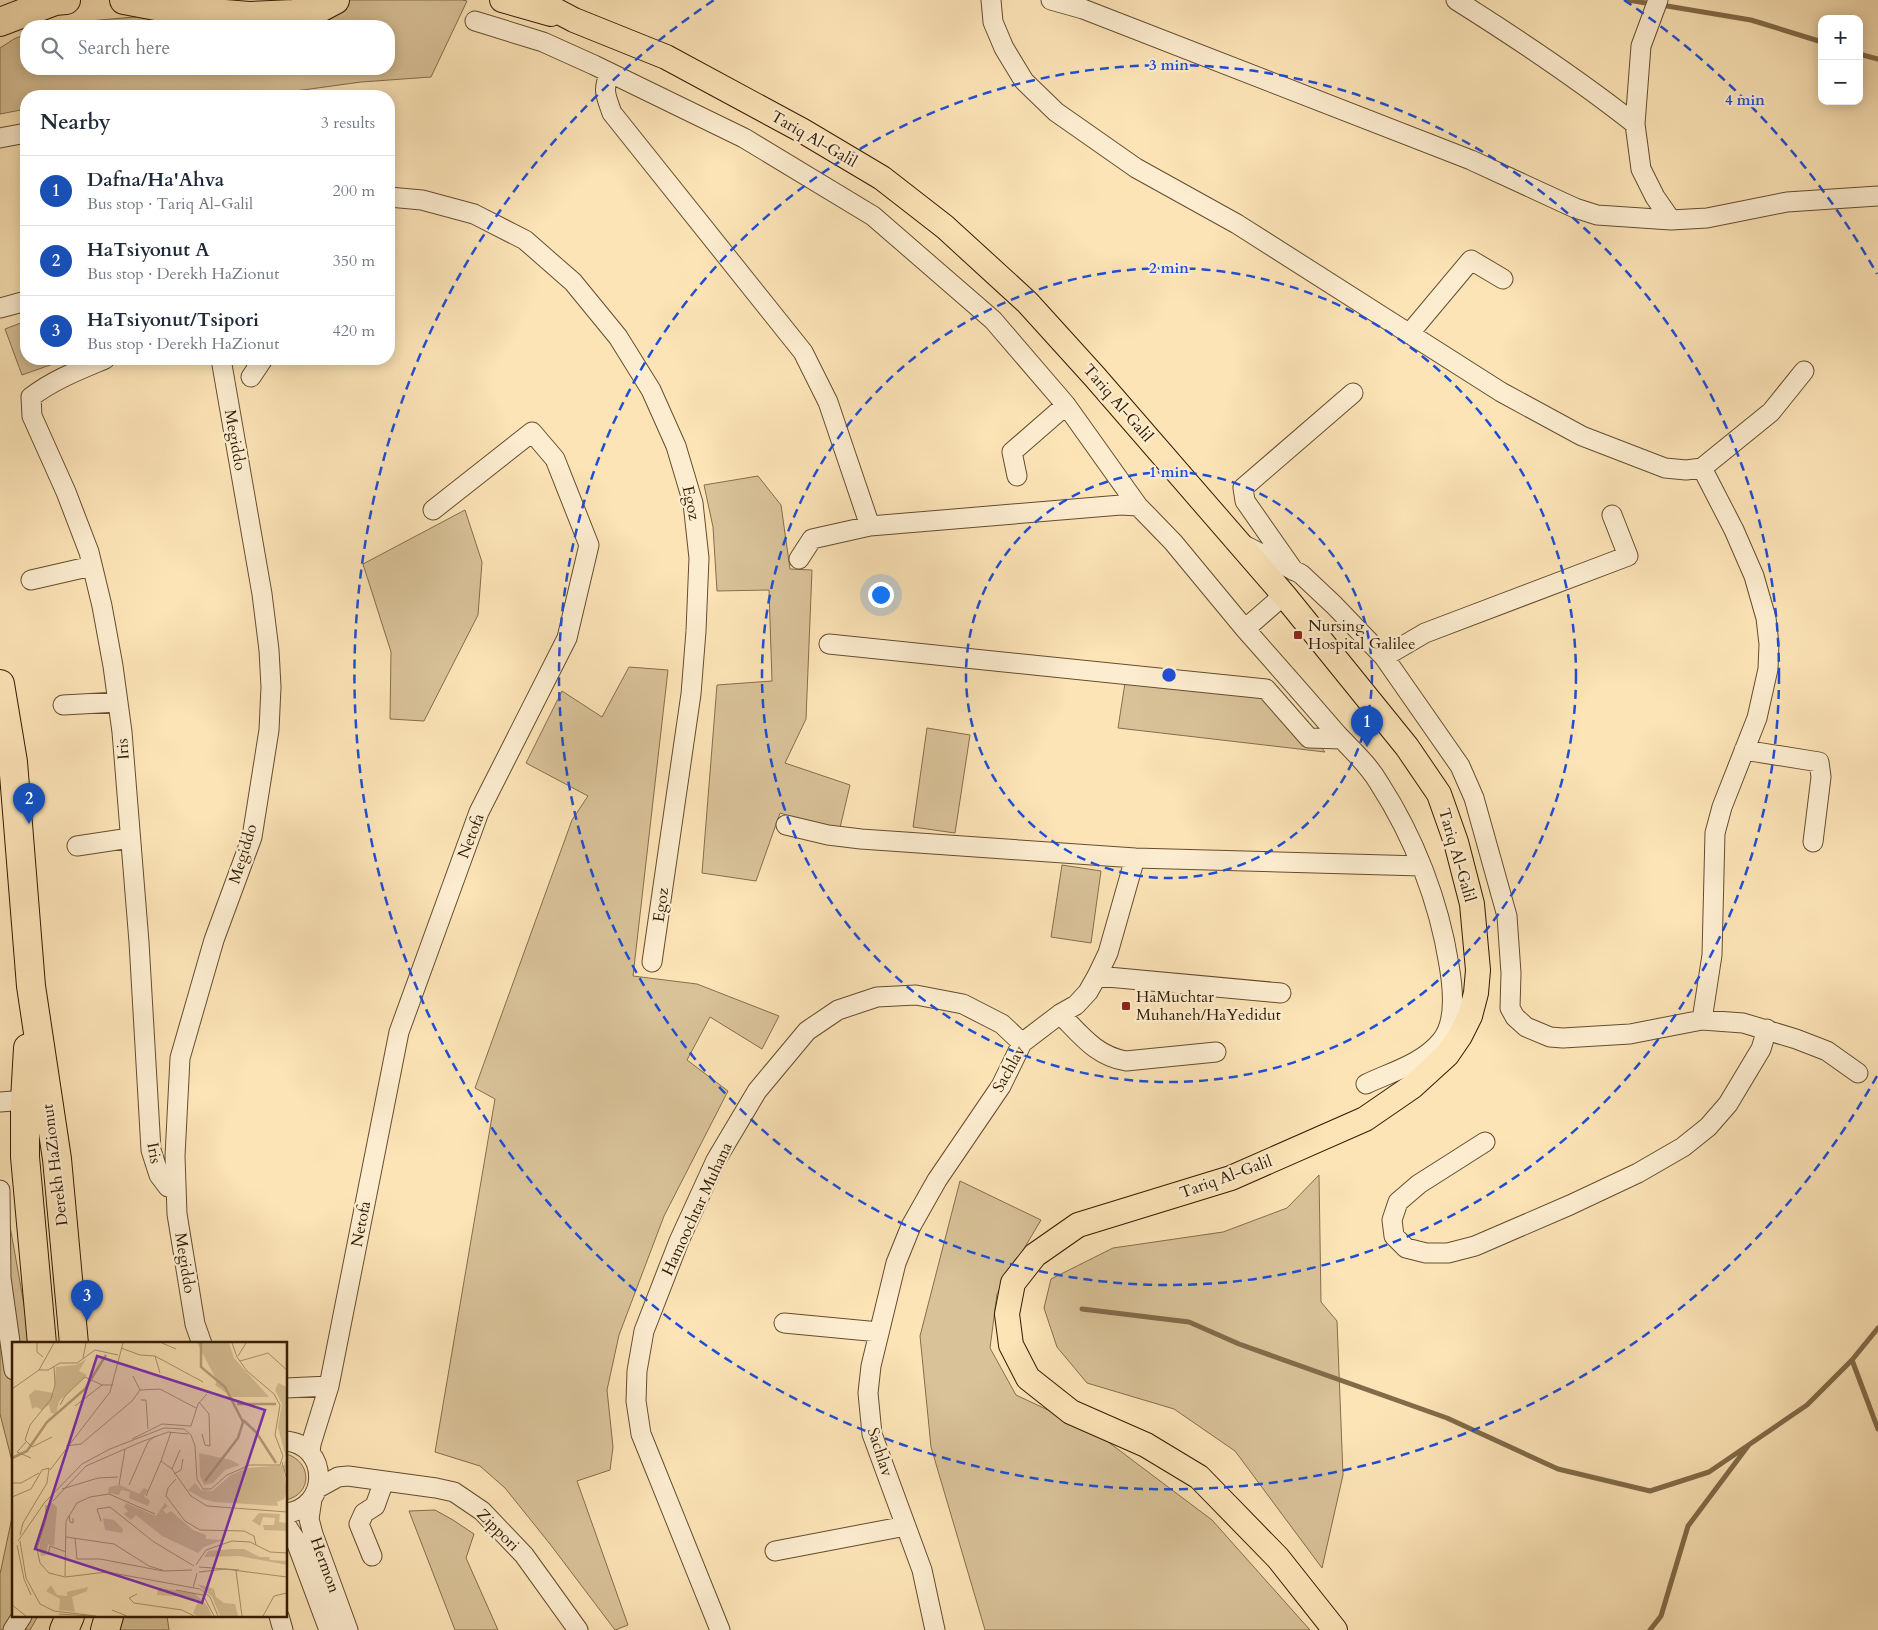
<!DOCTYPE html>
<html lang="en">
<head>
<meta charset="utf-8">
<style>
  body { margin:0; font-family:Cardo,serif; background:#f6f6f7; color:#1f2937 }
  .controls { position:absolute; right:15px; top:15px; display:grid; overflow:hidden; border-radius:10px; box-shadow:0 2px 12px #0003 }
  .controls button { width:45px; height:45px; display:grid; place-items:center; padding:0; border:0; border-bottom:1px solid #e0e1e3; background:#fff; color:#1f2937; font:25px sans-serif }
  .you { position:absolute; left:880px; top:594px; width:18px; height:18px; margin:-12px; border:4px solid #fff; border-radius:50%; background:#1a73e8; box-shadow:0 0 0 8px #1a73e833 }
  .badge { display:grid; place-items:center; width:32px; height:32px; border-radius:50%; background:#111827; color:#fff; font-size:16px; font-weight:700 }
  .pin { position:absolute; translate:-50% -41px; filter:drop-shadow(0 1px 2px #0008) }
  .pin::after { content:''; position:absolute; top:26px; width:18px; height:15px; background:inherit; clip-path:polygon(0 0,100% 0,50% 100%) }
  .list { margin:0; padding:0; list-style:none }
  h2 { display:flex; justify-content:space-between; align-items:center; height:65px; margin:0; padding:0 20px; font-size:21px }
  h2 small { font-size:16px; font-weight:400; color:#747a83 }
  .list li { display:grid; grid-template-columns:32px 1fr auto; gap:15px; align-items:center; box-sizing:border-box; height:70px; padding:0 20px; border-top:1px solid #e0e1e3 }
  .list b { display:block; font-size:19px; white-space:nowrap }
  .list p { margin:0; font-size:16px; white-space:nowrap; color:#747a83 }
  .list em { font-size:16px; font-style:normal; color:#747a83 }
  .icon { flex:none; width:28px; height:28px; fill:none; stroke:currentColor; stroke-width:2; stroke-linecap:round; stroke-linejoin:round }
  .map { position:relative; flex:none; width:1878px; height:1630px; overflow:hidden }
  .search { position:absolute; background:#fff; box-shadow:0 2px 12px #0003; left:20px; top:20px; width:375px; height:55px; display:flex; align-items:center; gap:12px; box-sizing:border-box; padding:0 18px; border-radius:20px; color:#747a83; font-size:19px }
  .panel { position:absolute; background:#fff; box-shadow:0 2px 12px #0003; left:20px; top:90px; width:375px; height:275px; border-radius:20px }
  .map>svg:first-child { display:block }
</style>
</head>
<body>
<div class="map">
<svg width="1878" height="1630" viewBox="0 0 1878 1630">
  <rect width="100%" height="100%" fill="#fce4b7"/>
  <filter id="stains"><feTurbulence type="fractalNoise" baseFrequency=".004" numOctaves="4"/><feColorMatrix values="0 0 0 0 .2 0 0 0 0 .09 0 0 0 0 .02 0 0 0 .5 -.17"/></filter>
  <radialGradient id="worn" r=".72"><stop offset=".6" stop-color="#630" stop-opacity="0"/><stop offset="1" stop-color="#630" stop-opacity=".3"/></radialGradient>
  <path fill="#d9c298" stroke="#856e4c" d="M327 0H462L467 1 431 77 361 82 281 93 269 96H26V109L0 114V48L14 39 26 34V69H389V26H49L55 24Z
    M26 321V359H67L22 375 5 329Z
    M758 476 781 505 790 569 812 570 806 719 785 763 850 785 839 832 780 813 756 881 702 873 717 685 772 681 769 590 717 591 713 527 704 485Z
    M465 510 482 562 478 615 424 721 390 719 391 652 363 564Z
    M629 667 668 670 633 976 697 984 779 1016 762 1049 710 1017 687 1060 728 1091 664 1216 619 1335 607 1390 613 1447 610 1470 577 1481 628 1625 615 1630 550 1544 505 1488 480 1466 435 1452 495 1099 475 1088 572 820 588 796 526 763 562 691 602 717Z
    M1125 683 1281 696 1325 752 1118 728Z
    M927 728 970 735 955 833 913 827Z
    M1062 865 1101 871 1091 943 1051 937Z
    M1319 1175 1321 1302 1337 1321 1343 1475 1322 1568 1235 1451 1174 1409 1087 1383 1057 1347 1044 1308 1051 1279 1113 1248 1223 1232 1287 1208Z
    M960 1181 1041 1220 997 1294 990 1348 1016 1395 1095 1432 1212 1520 1310 1630H985L931 1447 920 1336Z
    M5 1198 31 1344H14V1469L0 1414V1199Z
    M286 1454C312 1461 313 1494 286 1500Z
    M14 1508V1616H38L30 1630H0V1574Z
    M435 1510 453 1520 474 1534 466 1558 498 1630H455L409 1511Z
    M124 1616H167L169 1630H120Z"/>
  <g fill="none" stroke-linecap="round" stroke-linejoin="round">
    <path stroke="#816b49" stroke-width="5" d="M1628 0 1652 4
      M1661 5 1751 20 1822 42
      M1859 54 1878 59
      M1082 1309 1189 1322 1239 1344 1447 1418 1558 1469 1650 1491 1709 1472 1807 1405 1852 1360 1878 1328
      M1852 1360 1878 1429
      M1650 1630 1661 1616 1688 1526 1748 1446"/>
    <defs>
      <path id="minor" d="M991 0 993 22 1004 48 1024 81 1056 112 1136 168 1237 224 1501 392 1582 436 1665 468 1686 470 1702 468 1771 412 1804 371
        M1051 0 1083 9 1471 160 1575 208 1597 215 1671 220 1707 218 1787 202 1878 196
        M1456 0C1518 39 1578 79 1635 124
        M1658 0 1641 46 1635 124 1641 169 1655 197 1671 220
        M475 21 543 42 594 65 744 138 873 216 993 320 1066 405 1138 506 1173 542 1245 629
        M610 73C602 90 606 96 612 113L803 352 828 402 870 526
        M0 138 26 133
        M389 197 422 200 474 214 525 240 573 282 618 337 651 390 676 446 693 503 699 558 696 631 691 694 652 962
        M0 308 26 301
        M1409 334 1471 260 1503 279
        M105 359C79 370 53 380 31 397L32 416 66 492 89 552 102 606 113 666 122 732 139 942 151 1150 159 1175 168 1187 176 1188
        M251 377 263 359
        M1702 468 1734 530 1754 576 1766 618 1769 644 1768 669 1757 718 1722 807 1715 833 1712 955 1702 1020
        M1017 476 1012 452 1066 405
        M1246 546 1301 574 1334 605 1384 657 1460 766 1474 798 1507 916 1511 973 1510 1008 1515 1017 1526 1027 1550 1037 1563 1038 1630 1034 1702 1020 1743 1023 1796 1039 1827 1051 1858 1073
        M799 559 812 539 870 526 1121 505 1138 506
        M1294 571 1245 501 1243 488 1353 393
        M31 580 92 566
        M1284 595 1245 629C1276 664 1307 699 1337 734 1352 750 1368 764 1379 783 1414 837 1439 901 1449 965 1453 988 1457 1022 1441 1041 1422 1064 1391 1072 1366 1084
        M829 644 1266 689 1309 738 1342 739
        M1384 657 1425 633 1628 556 1612 515
        M63 705 118 702
        M1744 750 1819 762 1821 777 1813 842
        M786 825 828 835 861 839 1135 858 1108 953 1097 976 1088 992 1076 1005 1060 1014 1022 1043 1001 1086 937 1180 911 1226 896 1263 871 1366 868 1393 872 1434 922 1570 935 1630
        M77 846 130 838
        M1135 858 1421 866
        M1097 976 1281 993
        M1060 1014C1081 1035 1096 1056 1126 1061L1216 1052
        M0 1102 25 1100
        M1485 1142 1419 1184 1398 1202 1392 1220 1394 1236 1406 1248 1426 1253H1448L1475 1246 1570 1205 1638 1173 1683 1147 1708 1127 1728 1104 1761 1049 1767 1029
        M0 1190 1 1278 14 1370
        M784 1323 879 1332
        M202 1344 195 1324 177 1214 175 1156 180 1058 214 940 252 837 269 730 271 687 269 650 262 594 221 359
        M286 1388 329 1386
        M286 1441C329 1445 330 1508 286 1513
        M310 1453 311 1444 329 1386 399 1032 479 812 567 638 589 545 555 459 532 432 433 510
        M318 1488 338 1477 348 1476 436 1488 454 1492 482 1511 524 1555 578 1630
        M312 1499 309 1519 313 1534 348 1630
        M286 1525 295 1539 329 1630
        M775 1551 906 1526
        M372 1556 359 1524 364 1513 375 1506 384 1481
        M279 1616 283 1630
        M13 1630 22 1616
        M720 1630 641 1434 636 1401 637 1371 644 1331 679 1241 716 1160 757 1091 807 1031 838 1010 877 997 916 995 963 1004 1002 1024 1022 1043"/>
      <path id="major" d="M502 0 551 14
        M536 0 574 20 666 57 803 131 882 178 945 227 1027 302 1095 377 1284 595 1407 747 1439 794 1456 842 1472 904 1478 970 1476 993 1470 1016 1460 1036 1447 1055 1413 1086 1365 1119 1231 1178 1078 1225 1035 1255 1013 1283 1007 1314 1011 1345 1028 1378 1071 1412 1146 1445 1199 1477 1278 1558 1335 1630"/>
      <path id="highway" d="M124 0 177 10 249 16 294 14 318 9 335 0
        M0 22 55 1 66 0
        M0 684 13 762 31 986 57 1159 74 1344
        M28 1048 25 1100V1157L42 1344
        M64 1630 70 1616
        M105 1630 109 1616"/>
    </defs>
    <use href="#minor" stroke="#644d2e" stroke-width="21"/>
    <use href="#major" stroke="#311b00" stroke-width="26"/>
    <use href="#highway" stroke="#311b00" stroke-width="30"/>
    <use href="#minor" stroke="#fdedd0" stroke-width="19"/>
    <use href="#major" stroke="#fce4b7" stroke-width="24"/>
    <use href="#highway" stroke="#fce4b7" stroke-width="28"/>
  </g>
  <g fill="none" stroke="#1d4ed8" stroke-width="2.5" stroke-dasharray="9 6">
    <circle cx="1169" cy="675" r="203"/>
    <circle cx="1169" cy="675" r="407"/>
    <circle cx="1169" cy="675" r="610"/>
    <path d="M1877 1076A814 814 0 1 1 714 0M1624 0A814 814 0 0 1 1877 274"/>
  </g>
  <g fill="#8f2418" stroke="#fdedd0" stroke-width="2">
    <rect x="1293" y="630" width="10" height="10" rx="2.5"/>
    <rect x="1121" y="1001" width="10" height="10" rx="2.5"/>
  </g>
  <g text-anchor="middle" dominant-baseline="central" stroke-width="4.5" stroke-linejoin="round" paint-order="stroke">
    <g font-size="16" fill="#311b00" stroke="#fdedd0">
      <text transform="translate(814 139) rotate(30)">Tariq Al-Galil</text>
      <text transform="translate(1118 403) rotate(49)">Tariq Al-Galil</text>
      <text transform="translate(235 440) rotate(80)">Megiddo</text>
      <text transform="translate(691 503) rotate(78)">Egoz</text>
      <text transform="translate(123 749) rotate(-94)">Iris</text>
      <text transform="translate(471 836) rotate(-69)">Netofa</text>
      <text transform="translate(243 854) rotate(-73)">Megiddo</text>
      <text transform="translate(1457 855) rotate(74)">Tariq Al-Galil</text>
      <text transform="translate(661 905) rotate(-82)">Egoz</text>
      <text transform="translate(1009 1069) rotate(-61)">Sachlav</text>
      <text transform="translate(154 1153) rotate(80)">Iris</text>
      <text transform="translate(55 1165) rotate(-97)">Derekh HaZionut</text>
      <text transform="translate(1226 1177) rotate(-20)">Tariq Al-Galil</text>
      <text transform="translate(697 1209) rotate(-65)">Hamoochtar Muhana</text>
      <text transform="translate(361 1224) rotate(-79)">Netofa</text>
      <text transform="translate(185 1263) rotate(81)">Megiddo</text>
      <text transform="translate(880 1452) rotate(72)">Sachlav</text>
      <text transform="translate(498 1530) rotate(45)">Zippori</text>
      <text transform="translate(325 1565) rotate(70)">Hermon</text>
    </g>
    <g font-size="16" fill="#311b00" stroke="#fdedd0" text-anchor="start">
      <text x="1308" y="626">Nursing<tspan x="1308" dy="18">Hospital Galilee</tspan></text>
      <text x="1136" y="997">HaMuchtar<tspan x="1136" dy="18">Muhaneh/HaYedidut</tspan></text>
    </g>
  </g>
  <g transform="translate(12 1342)">
    <rect width="275" height="275" fill="#fce4b7"/>
    <path d="M185 1H217L222 16 257 55H220L203 43 205 39ZM74 17 67 29 75 33 47 59 44 72 39 71 37 63 30 68 24 65 20 67 17 53 23 48 42 51 44 25 64 23ZM266 41 275 45V127L272 130 275 149 272 157 265 160 266 164 203 160 191 157 176 148 183 141 189 148 200 149 219 133 235 126 272 123 274 116 266 85 270 62 263 48ZM187 111 219 118 228 123 213 128 201 141 192 143 188 134ZM108 143 127 152 132 146 136 148 132 154 138 159 136 164 117 156 118 150 109 148 107 153 96 151 97 145ZM38 159 45 165 42 204 36 202 34 213 29 214 27 207 34 165ZM114 161 144 174 153 161 156 164 151 168 154 172 159 169 181 188 194 193V197L211 198 192 205 186 211 150 194 124 173 119 178 112 172 116 169 112 165ZM247 171 268 172 267 180 274 181V189L252 188 251 183H262L263 176 251 175 248 184 240 179ZM91 176 102 178 111 187 110 191 93 188ZM220 207H232L248 215H257L258 218 275 219V223L227 214 192 215 196 209ZM185 242 202 247 204 255 212 261 223 262 226 274H208L200 255ZM39 243 45 253 55 254V250L76 245 75 249 60 255 63 270 47 268 48 257 34 249ZM146 246 182 251 195 263 200 274H184L181 271 186 260 176 255 145 253Z" fill="#d9c298"/>
    <path fill="none" stroke="#b7a079" stroke-width="2.5" d="M189 1V25L213 45 231 80 226 96 193 139M225 62H264M231 78 244 90 264 121M0 116 15 109 35 80 73 47 94 13"/>
    <path fill="none" stroke="#ab946e" stroke-width="1" d="M25 1V10L31 15M150 1 164 7M109 6 128 13 143 14 191 40M143 14 148 31M226 14 234 1M71 16 74 1M228 19 256 11 275 28M27 28H36L48 21H65L83 8 106 13M0 47 27 28 42 1M128 48 148 47 184 66M129 58H134L136 87M187 60 197 72 198 104 193 103 190 92M48 63 53 54 73 35 90 43H101M63 64 90 43M40 95 20 105 13 98 18 83 39 57 43 43 42 24M120 97 150 82 179 84 186 62 195 52M14 100 5 110 19 116M129 100 156 90 176 92M54 104 69 102 120 59 128 48 121 34M149 119 159 90M270 120 275 138M160 127 168 108M38 128 98 50 111 1M162 132 169 128 171 117M164 137 156 146 154 154 173 179 188 188 232 189 242 194 244 203M0 141H9L27 131M107 143 113 107M117 143 136 100 143 94M50 147 86 136 106 135M134 154 149 119 160 127 179 154 195 164 275 170M0 155 19 147 30 128 37 126 35 141 11 181 8 193M41 159 74 124 129 100M34 163V177L25 207 28 221 37 231 53 235 95 230 188 247 198 255 206 274M57 173 58 180 61 181V176M89 179 85 167 98 165 142 200 182 224M54 195 102 202 137 224 153 229 180 228M63 196 65 217H88L151 229M6 199 33 160 70 122 98 107 152 86 172 87 179 93 183 104 185 137 191 147H199L215 133 238 123H268L271 114 263 93 268 63 262 52 235 29 225 15 220 1M8 199 14 236 28 262 42 269 84 274M5 203 12 237 19 253M36 213 38 204 54 210M184 223 194 208 220 199 238 200 258 210 275 211M187 225 227 228M224 229 230 274M187 230 213 227 275 235M53 234 54 179 65 161 78 155 97 152 143 172M181 246 185 231M164 248 191 253 202 274M125 252 117 256 122 261 170 268 182 274M0 263 14 274M100 268 115 274M47 272 78 274M251 274 262 254 275 251"/>
    <path fill="#7b2cbf" fill-opacity="0.15" stroke="#7b2cbf" stroke-width="2.5" d="M85 14 253 68 190 261 23 207Z"/>
    <rect width="275" height="275" fill="none" stroke="#311b00" stroke-width="2.5"/>
  </g>
  <circle cx="1169" cy="675" r="8" fill="#1d4ed8" stroke="#fdedd0" stroke-width="2.5"/>
  <g font-size="15" text-anchor="middle" font-weight="bold" fill="#1d4ed8" stroke="#fdedd0" stroke-width="4.5" stroke-linejoin="round" paint-order="stroke">
    <text x="1169" y="70">3 min</text>
    <text x="1745" y="105">4 min</text>
    <text x="1169" y="273">2 min</text>
    <text x="1169" y="477">1 min</text>
  </g>
  <rect width="100%" height="100%" filter="url(#stains)"/>
  <rect width="100%" height="100%" fill="url(#worn)"/>
</svg>
<div class="controls">
<button>+</button>
<button>−</button>
</div>
<div class="you"></div>
<div class="pin badge" style="left:1367px;top:747px;background:#1a4fb4">1</div>
<div class="pin badge" style="left:29px;top:824px;background:#1a4fb4">2</div>
<div class="pin badge" style="left:87px;top:1321px;background:#1a4fb4">3</div>
<div class="search"><svg class="icon" aria-label="search" viewBox="0 0 24 24"><circle cx="10" cy="10" r="6"/><path d="M15 15l6 6"/></svg>Search here</div>
<section class="panel">
<h2>Nearby<small>3 results</small></h2>
<ul class="list">
<li><span class="badge" style="background:#1a4fb4">1</span><div><b>Dafna/Ha'Ahva</b><p>Bus stop · Tariq Al-Galil</p></div><em>200 m</em></li>
<li><span class="badge" style="background:#1a4fb4">2</span><div><b>HaTsiyonut A</b><p>Bus stop · Derekh HaZionut</p></div><em>350 m</em></li>
<li><span class="badge" style="background:#1a4fb4">3</span><div><b>HaTsiyonut/Tsipori</b><p>Bus stop · Derekh HaZionut</p></div><em>420 m</em></li>
</ul>
</section>
</div>
</body>
</html>
